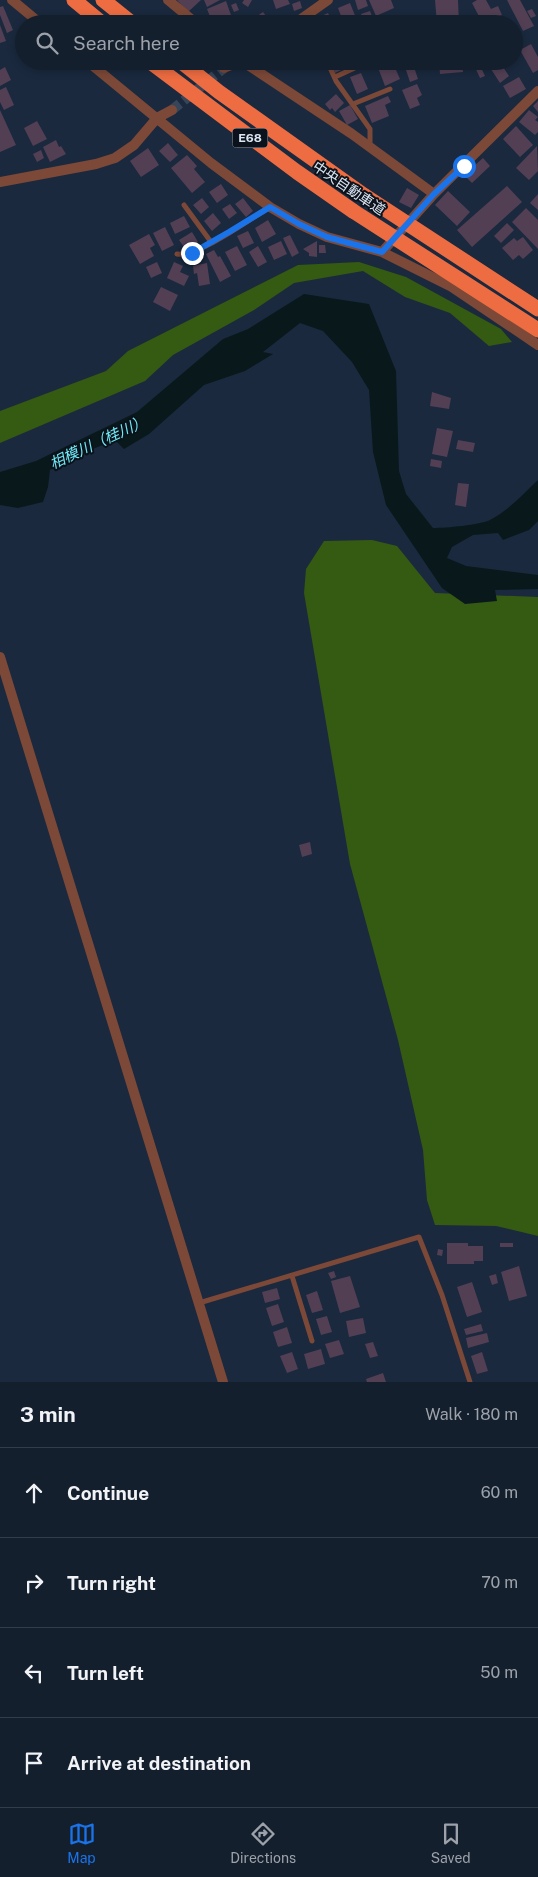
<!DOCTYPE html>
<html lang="en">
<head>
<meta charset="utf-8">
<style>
  body { margin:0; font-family:"Public Sans","Noto Sans JP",sans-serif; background:#212c3a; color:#f1f3f6 }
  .stop { position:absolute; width:15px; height:15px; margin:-11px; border:4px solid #1a73e8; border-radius:50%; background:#fff }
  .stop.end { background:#1a73e8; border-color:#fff; box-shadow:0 1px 5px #0008 }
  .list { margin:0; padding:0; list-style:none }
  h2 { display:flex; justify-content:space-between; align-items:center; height:65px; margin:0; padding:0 20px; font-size:21px }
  h2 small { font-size:16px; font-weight:400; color:#9da2aa }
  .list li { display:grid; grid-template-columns:32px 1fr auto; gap:15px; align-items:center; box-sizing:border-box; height:90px; padding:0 20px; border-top:1px solid #333d4a }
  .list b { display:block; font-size:19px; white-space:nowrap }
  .list em { font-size:16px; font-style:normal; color:#9da2aa }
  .icon { flex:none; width:28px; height:28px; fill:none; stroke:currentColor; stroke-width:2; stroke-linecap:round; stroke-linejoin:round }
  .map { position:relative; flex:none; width:538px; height:1382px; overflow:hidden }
  .search { position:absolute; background:#141f2e; box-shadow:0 2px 8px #0003; left:15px; right:15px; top:15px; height:55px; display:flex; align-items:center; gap:12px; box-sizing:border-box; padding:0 18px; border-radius:28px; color:#9da2aa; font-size:19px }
  .sheet { height:425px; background:#141f2e }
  nav { display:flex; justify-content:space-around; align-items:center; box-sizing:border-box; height:70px; border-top:1px solid #333d4a; background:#141f2e; font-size:14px; color:#9da2aa }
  nav a { display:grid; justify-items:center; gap:2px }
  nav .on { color:#1a73e8 }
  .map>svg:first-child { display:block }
</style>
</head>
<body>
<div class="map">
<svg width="538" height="1382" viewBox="0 0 538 1382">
  <rect width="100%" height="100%" fill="#1a293e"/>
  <path fill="#355a12" d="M359 262 406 277 501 329 512 342 489 346 450 313 405 297 363 271 294 283 254 310 173 355 145 381 0 443V411L106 371 128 351 298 265Z
    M372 540 397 546 435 593 538 597V1236L496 1226 435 1225 427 1200 423 1150 398 1040 350 864 304 593 306 569 324 541Z"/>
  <path fill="#09191b" d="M304 294 369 304 396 371 399 471 406 494 433 528C446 528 480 525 490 520 509 510 523 494 538 480V521L529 530 503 540 498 533 473 535 452 547 447 558 466 566 538 575V589L495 590 497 601 465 604 442 588 386 505 373 452 369 390 352 362 323 331 300 323 263 352 273 354 245 371 204 385 149 434 124 449 115 440 88 451 50 470 48 487 43 502 18 508 0 505V472L36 461 137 412 223 339 248 329Z"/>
  <path fill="#523f54" d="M177 0H201L188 12Z
    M204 0H220L207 7Z
    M244 0H252L248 7 242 3Z
    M273 0H288L290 4 276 9Z
    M355 0H366L368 6 358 10Z
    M369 0H391L394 8 376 16Z
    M435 0H458L459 24H437Z
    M477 0H486L491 9 498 6 502 15 497 17 499 21 503 19 505 24H483L472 3Z
    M507 0H520L534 26 523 31Z
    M226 1 232 18 213 24 207 9Z
    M300 1 302 8 294 11 292 4Z
    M236 3 239 10 234 12 231 5Z
    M350 3 358 23 344 24 338 8Z
    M3 6 13 30 7 33 0 15V7Z
    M532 9 536 16 531 18 527 11Z
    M370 11 373 19 364 23 361 14Z
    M263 12 272 24H246Z
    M328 13 333 24H315L313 20Z
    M0 25 6 41 0 43Z
    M531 44 538 57V70L533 73 520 50Z
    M516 50 519 55 514 58V51Z
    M330 61H352L353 64 335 73Z
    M386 61H392L400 79 385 86 377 65Z
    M439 61H462L463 72 440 74Z
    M472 61H478L485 76 480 78Z
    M496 61H499L509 76 500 83 489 66Z
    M5 67 11 80 0 86V70Z
    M414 67 418 79 410 82 406 70Z
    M361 73 368 89 357 94 350 77Z
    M519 77 526 89 510 98 503 86Z
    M417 84 422 95 417 98 420 105 410 109 402 90Z
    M6 87 14 105 4 110 0 102V90Z
    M336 94 344 103 335 112 332 108 330 110 325 104Z
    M388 96 391 102 385 105 389 116 372 123 365 106Z
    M538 101V112L533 106Z
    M350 105 358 119 347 125 339 111Z
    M0 110 16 145 0 152Z
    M529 110 538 117 535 120 538 122V132L535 135 519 122Z
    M37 121 47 139 33 146 24 128Z
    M516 126 533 145 520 157 503 139Z
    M56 140 59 147 61 146 66 154 50 162 43 147Z
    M168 143 178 155 170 162 159 151Z
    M537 146 538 171 529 180 516 168Z
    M148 148 159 165 141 177 130 161Z
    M41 150 44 158 37 162 33 154Z
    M187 155 197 166 194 169 205 182 192 193 171 168Z
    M483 158 490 166 472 183 464 175Z
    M221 184 228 195 217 203 209 192Z
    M507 186 522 202 472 247 457 230Z
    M407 188 419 195 411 208 399 202Z
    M448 191 470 212 457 226 435 205Z
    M538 194V210L530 203Z
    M202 198 209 207 201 214 193 205Z
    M243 198 253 211 246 217 235 204Z
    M230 204 237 213 229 219 222 209Z
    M526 208 538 220V249L512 222Z
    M213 213 221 223 212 231 204 221Z
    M184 216 190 227 175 234 170 223Z
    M268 220 276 234 262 242 255 228Z
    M507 223 514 230 501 243 494 236Z
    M165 227 174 245 162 251 153 233Z
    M248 231 254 243 243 248 237 236Z
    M192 232 198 242 186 250 179 240Z
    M149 234 155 245 150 248 154 256 140 264 129 245Z
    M290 235 299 253 292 257 283 238Z
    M523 237 533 250 523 259 519 255 513 260 502 248 514 238 517 241Z
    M281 241 287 254 274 260 268 247Z
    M317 241V257L309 256V253L303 249Z
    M319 245H325L326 253H319Z
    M237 246 247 265 235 271 225 252Z
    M258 246 267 262 258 267 249 252Z
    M214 250 218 257 220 256 231 276 220 282 206 254Z
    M157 262 162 273 151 278 146 267Z
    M174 262 183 266 180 272 189 276 184 286 167 278Z
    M207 263 210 284 199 286 197 273 194 274 193 266Z
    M161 287 178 295 170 311 153 302Z
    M432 392 451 398 449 409 430 406Z
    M437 428 453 431 447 457 432 454Z
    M458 440 475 443 473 452 456 449Z
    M431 459 442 461 441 468 430 466Z
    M458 483 469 484 466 507 455 505Z
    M310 842 312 854 302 857 299 845Z
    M447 1243H468V1246H483V1261H474V1264H447Z
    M500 1243H513V1247H500Z
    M438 1249 443 1250 442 1256 437 1255Z
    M519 1266 527 1296 509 1301 501 1272Z
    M334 1271 336 1277 331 1279 328 1273Z
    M496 1274 498 1283 492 1285 489 1276Z
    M350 1276 360 1307 340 1313 331 1281Z
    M472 1282 482 1312 467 1317 457 1287Z
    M277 1288 280 1299 265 1303 262 1292Z
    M317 1291 323 1310 312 1313 306 1295Z
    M278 1304 284 1322 272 1326 266 1308Z
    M327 1316 332 1332 321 1335 316 1319Z
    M363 1318 366 1333 349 1337 346 1321Z
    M481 1324 483 1331 466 1335 464 1329Z
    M287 1327 292 1343 278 1347 273 1332Z
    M487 1333 489 1342 468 1348 466 1338Z
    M339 1340 344 1354 330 1358 325 1344Z
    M373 1342 378 1356 370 1358 365 1344Z
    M321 1349 325 1364 308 1369 304 1354Z
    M292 1352 298 1369 287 1373 280 1356Z
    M482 1352 488 1371 477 1374 471 1356Z
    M383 1373 386 1382H367L366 1379Z"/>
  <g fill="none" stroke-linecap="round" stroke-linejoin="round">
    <path stroke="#374559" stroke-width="10" stroke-dasharray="10 5" stroke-linecap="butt" d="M172 110 224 68"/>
    <path stroke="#7c4837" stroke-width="5" d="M305 16 309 24
      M327 61 336 81 370 129V146
      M335 77 370 61
      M353 104 390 89
      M184 205 211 242
      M177 254C199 257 250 219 270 207
      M292 1276 312 1341
      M199 1303 419 1237 442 1295 470 1382"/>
    <path stroke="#7c4837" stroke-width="10" d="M12 0 41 24
      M168 0 197 24
      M294 24 328 0
      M87 61 211 163 270 207 299 224 327 237 382 252 452 287 538 345
      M242 61 352 134 434 194
      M224 68 241 61
      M0 182 96 164 115 158 134 145 157 118 172 110
      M382 252 434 194 538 91
      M0 657 223 1382"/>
    <path stroke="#ed6c41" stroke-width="15" d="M74 0 103 24
      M103 0 133 24
      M149 61 297 172 353 211
      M180 61 219 92 365 196"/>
    <path stroke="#ed6c41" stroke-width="15" d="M365 196 538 309
      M353 211 538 330"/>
  </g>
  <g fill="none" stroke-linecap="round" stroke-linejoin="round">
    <path stroke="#1a73e8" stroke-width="6" d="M192 253 229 232 270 207 299 224 327 237 382 252 434 194 464 166"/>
  </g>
  <g text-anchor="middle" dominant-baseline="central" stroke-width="4" stroke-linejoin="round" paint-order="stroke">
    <rect fill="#0b121b" stroke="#9da6b2" stroke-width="1" x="232.5" y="128.5" width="35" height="19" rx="4"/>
    <g font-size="12" font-weight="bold" fill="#dbe5f3">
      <text x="250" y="138">E68</text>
    </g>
    <g font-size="14" fill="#dbe5f3" stroke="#0b121b">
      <text transform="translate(349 188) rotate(34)">中央自動車道</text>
    </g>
    <g font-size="15" font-style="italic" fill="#6eebf7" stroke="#0b121b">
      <text transform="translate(98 442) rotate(-25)">相模川（桂川）</text>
    </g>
  </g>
</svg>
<div class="stop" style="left:464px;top:166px"></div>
<div class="stop end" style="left:192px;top:253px"></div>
<div class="search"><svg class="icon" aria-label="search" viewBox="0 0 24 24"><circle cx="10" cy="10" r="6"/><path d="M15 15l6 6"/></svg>Search here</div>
</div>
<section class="sheet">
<h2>3 min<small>Walk · 180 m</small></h2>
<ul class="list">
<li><svg class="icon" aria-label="ahead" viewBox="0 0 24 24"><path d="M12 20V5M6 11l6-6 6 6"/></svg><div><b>Continue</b></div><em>60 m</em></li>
<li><svg class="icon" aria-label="right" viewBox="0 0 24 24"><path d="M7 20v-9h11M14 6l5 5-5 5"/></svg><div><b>Turn right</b></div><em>70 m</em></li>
<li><svg class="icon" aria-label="left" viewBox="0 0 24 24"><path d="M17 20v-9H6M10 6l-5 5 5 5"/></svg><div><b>Turn left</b></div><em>50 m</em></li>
<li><svg class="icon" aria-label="arrive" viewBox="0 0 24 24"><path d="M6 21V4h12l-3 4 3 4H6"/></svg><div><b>Arrive at destination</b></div></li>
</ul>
</section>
<nav>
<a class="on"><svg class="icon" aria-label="map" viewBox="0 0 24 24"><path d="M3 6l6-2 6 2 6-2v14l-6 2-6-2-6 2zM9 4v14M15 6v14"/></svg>Map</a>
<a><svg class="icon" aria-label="directions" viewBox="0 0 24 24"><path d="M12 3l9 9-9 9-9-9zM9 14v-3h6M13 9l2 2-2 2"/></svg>Directions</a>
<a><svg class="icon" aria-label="saved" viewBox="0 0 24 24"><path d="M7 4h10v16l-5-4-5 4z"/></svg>Saved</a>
</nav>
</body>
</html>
